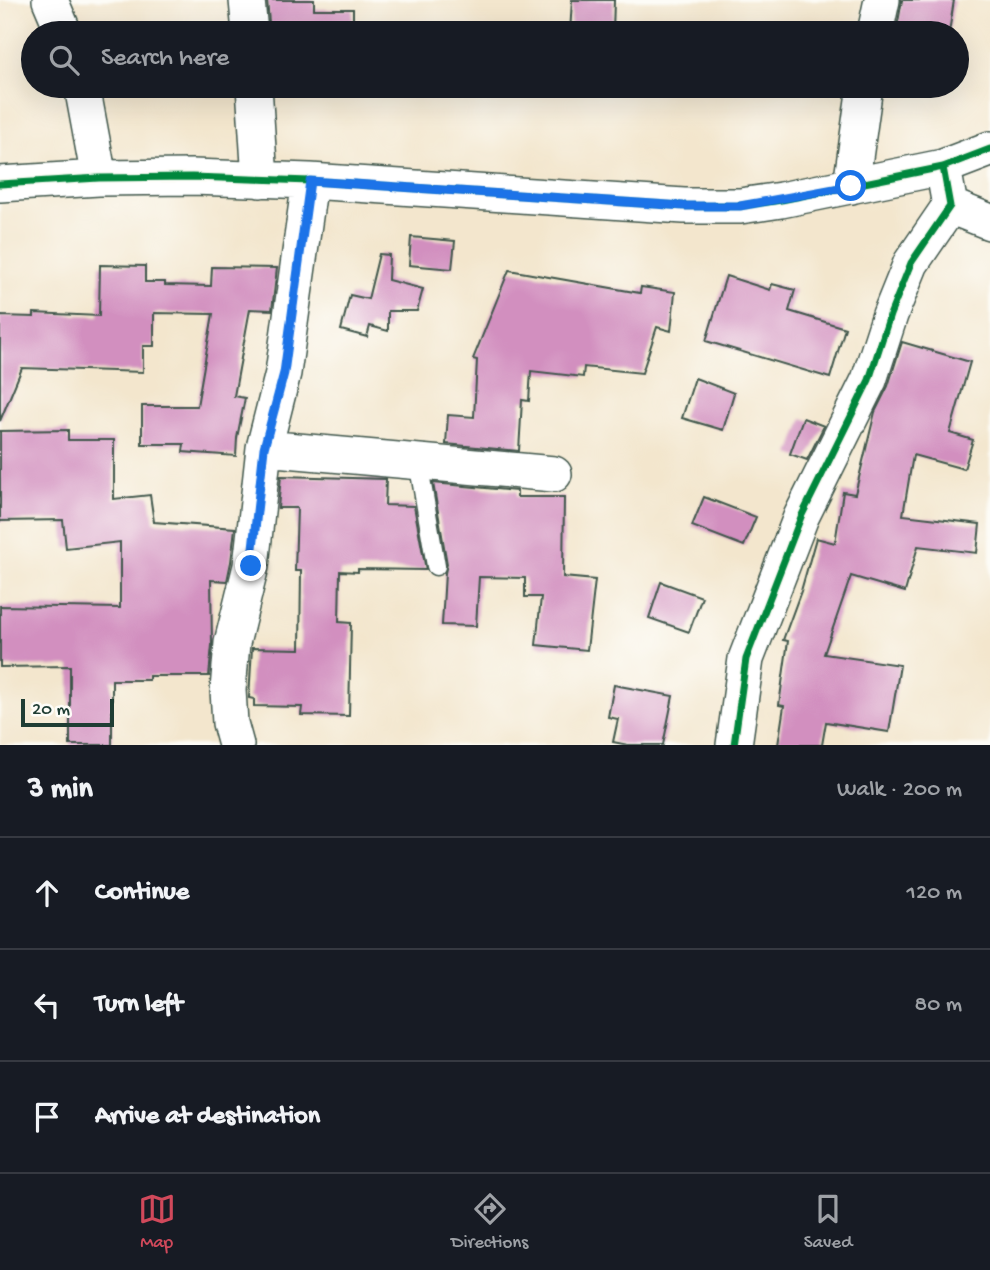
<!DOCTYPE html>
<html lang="en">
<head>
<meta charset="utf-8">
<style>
  body { margin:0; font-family:"Gochi Hand",sans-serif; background:#20242c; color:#f1f3f6 }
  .scale { position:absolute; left:21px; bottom:18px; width:93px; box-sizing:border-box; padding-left:7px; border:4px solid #1f3d34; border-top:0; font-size:19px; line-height:24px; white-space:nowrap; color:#1f3d34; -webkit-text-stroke:5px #fdfcf7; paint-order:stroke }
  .stop { position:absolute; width:21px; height:21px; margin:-16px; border:5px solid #1a73e8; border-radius:50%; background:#fff }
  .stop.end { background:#1a73e8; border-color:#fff; box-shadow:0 2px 7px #0008 }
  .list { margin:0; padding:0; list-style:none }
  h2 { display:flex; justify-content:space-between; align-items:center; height:91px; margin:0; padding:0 28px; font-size:30px }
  h2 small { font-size:23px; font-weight:400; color:#9ea1a6 }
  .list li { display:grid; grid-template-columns:46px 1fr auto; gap:21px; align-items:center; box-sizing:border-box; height:112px; padding:0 28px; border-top:2px solid #363941 }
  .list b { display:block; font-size:26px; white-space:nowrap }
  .list em { font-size:23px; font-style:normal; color:#9ea1a6 }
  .icon { flex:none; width:38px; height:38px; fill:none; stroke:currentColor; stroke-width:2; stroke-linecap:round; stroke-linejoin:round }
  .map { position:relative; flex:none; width:990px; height:745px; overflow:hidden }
  .search { position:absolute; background:#171b24; box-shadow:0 7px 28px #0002; left:21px; right:21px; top:21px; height:77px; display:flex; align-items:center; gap:18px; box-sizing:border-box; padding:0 24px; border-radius:38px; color:#9ea1a6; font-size:26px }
  .sheet { height:427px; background:#171b24 }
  nav { display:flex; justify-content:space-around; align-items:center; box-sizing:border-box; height:98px; border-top:2px solid #363941; background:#171b24; font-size:19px; color:#9ea1a6 }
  nav a { display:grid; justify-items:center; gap:4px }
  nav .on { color:#d1495b }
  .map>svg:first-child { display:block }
</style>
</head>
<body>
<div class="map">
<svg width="990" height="745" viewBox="0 0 990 745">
  <rect width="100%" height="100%" fill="#fdfcf7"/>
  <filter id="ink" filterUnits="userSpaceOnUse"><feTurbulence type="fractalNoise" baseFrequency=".0143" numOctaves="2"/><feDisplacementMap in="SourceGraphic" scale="14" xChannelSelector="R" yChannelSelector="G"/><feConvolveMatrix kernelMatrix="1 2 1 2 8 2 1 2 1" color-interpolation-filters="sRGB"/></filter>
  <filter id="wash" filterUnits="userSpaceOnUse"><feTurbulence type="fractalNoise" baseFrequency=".00686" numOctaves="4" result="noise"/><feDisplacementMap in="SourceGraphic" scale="28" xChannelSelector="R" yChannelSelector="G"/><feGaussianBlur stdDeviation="1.57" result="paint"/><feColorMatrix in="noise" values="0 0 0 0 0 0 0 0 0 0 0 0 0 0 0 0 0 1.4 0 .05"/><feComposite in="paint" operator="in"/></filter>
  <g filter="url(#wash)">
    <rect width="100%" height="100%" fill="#f3e6cd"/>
    <g id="blocks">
      <path fill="#d28fbf" d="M267 0H314V9H353V33H270Z
        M572 0H614L613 33H570Z
        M902 0H954L949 33H896Z
        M411 237 455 241 452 269 409 265Z
        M379 254 389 255 388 280 423 289 417 311H388V331L370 326 367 337 341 330 350 295 368 299Z
        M100 265 145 266V282H165V285L211 286 212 267 277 268 272 310 250 309 234 396 245 398 237 438 236 456 183 452 184 444H142V406H197L213 314 154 313V346H143V372L22 368 0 421V316L34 317V313L99 316Z
        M509 270 640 293 641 287 675 292 671 331 657 327 642 373 584 367 583 377 531 371 529 401 522 400 519 451 446 444 448 415 474 417 477 360 473 359Z
        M726 276 770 290 772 284 795 290 789 311 845 328 830 378 706 341Z
        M902 342 970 362 950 433 973 440 964 469 913 455 903 515 980 524 977 553 918 546 905 592 851 576 824 654 900 665 889 732 826 722 822 745H778L784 706 779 705 788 641 783 640 801 591 816 538 835 543 843 492 855 494 875 412 888 386Z
        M695 378 734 393 723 430 682 418Z
        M803 418 824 426 807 460 790 454Z
        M68 430V440H114V499L150 495 154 522 235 528 231 562 227 581 211 580 212 645 209 676H149V680H112V745H70V666L0 667V606L120 608V542L66 548 63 520 0 521V431Z
        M281 476 386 479 385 505 414 506 426 570 358 569V572L340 571 339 622 351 623 349 716 301 715 302 707 254 706V699L249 698 252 648 300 649 301 571H295L297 508H278Z
        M433 483 517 491V497H564L563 577 595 580 587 650 536 645 541 597H525V578L479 577 476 626 442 625 445 573 447 564Z
        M704 497 756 517 744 546 692 526Z
        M661 582 702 597 689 632 649 618Z
        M614 685 673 696 663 745H628L613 742 618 719 608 717Z"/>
    </g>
  </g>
  <g filter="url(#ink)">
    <use href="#blocks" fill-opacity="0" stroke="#3f564b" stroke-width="2"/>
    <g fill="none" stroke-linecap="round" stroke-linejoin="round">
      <defs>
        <path id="lane" d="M418 461 436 566"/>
        <path id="street" d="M50 0 64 33
          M247 0 250 33
          M875 33 882 0
          M82 86 99 178
          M254 86 260 180
          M0 184 99 178 192 177 310 181 684 206H740L781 200 943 167 990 149
          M851 186 865 86
          M950 206 990 222
          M264 448 554 474
          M236 745 230 723 228 690 232 643 251 566 264 448 283 373 310 181
          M734 745 746 659 801 517 869 380 890 315 911 263 950 206 943 167"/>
      </defs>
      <use href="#lane" stroke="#3f564b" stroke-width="21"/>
      <use href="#street" stroke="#3f564b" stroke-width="38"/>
      <use href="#lane" stroke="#fff" stroke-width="18"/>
      <use href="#street" stroke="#fff" stroke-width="35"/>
      <defs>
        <path id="cycleway" d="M0 184 99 178 192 177 310 181 684 206H740L781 200 943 167 990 149
          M734 745 746 659 801 517 869 380 890 315 911 263 950 206 943 167"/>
      </defs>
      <use href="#cycleway" stroke="#fdfcf7" stroke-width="11"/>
      <use href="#cycleway" stroke="#00873e" stroke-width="7"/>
    </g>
  </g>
  <g fill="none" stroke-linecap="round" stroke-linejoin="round" filter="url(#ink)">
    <path stroke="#1a73e8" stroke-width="9" d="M251 566 264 448 284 373 310 181 684 206H740L851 186"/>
  </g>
</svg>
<div class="scale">20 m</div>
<div class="stop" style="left:851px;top:186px"></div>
<div class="stop end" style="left:251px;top:566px"></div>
<div class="search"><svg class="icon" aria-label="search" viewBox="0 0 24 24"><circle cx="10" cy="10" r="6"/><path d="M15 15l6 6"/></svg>Search here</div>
</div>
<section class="sheet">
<h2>3 min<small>Walk · 200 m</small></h2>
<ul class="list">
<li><svg class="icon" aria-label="ahead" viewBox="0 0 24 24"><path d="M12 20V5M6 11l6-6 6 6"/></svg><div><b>Continue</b></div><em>120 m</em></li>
<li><svg class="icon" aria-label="left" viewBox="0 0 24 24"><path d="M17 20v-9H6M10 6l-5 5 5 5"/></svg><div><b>Turn left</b></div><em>80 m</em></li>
<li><svg class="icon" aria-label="arrive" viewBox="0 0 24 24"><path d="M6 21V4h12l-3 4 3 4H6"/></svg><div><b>Arrive at destination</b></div></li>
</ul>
</section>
<nav>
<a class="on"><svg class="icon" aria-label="map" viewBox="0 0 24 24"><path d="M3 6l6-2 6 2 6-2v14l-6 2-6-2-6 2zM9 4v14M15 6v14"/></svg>Map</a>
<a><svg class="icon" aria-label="directions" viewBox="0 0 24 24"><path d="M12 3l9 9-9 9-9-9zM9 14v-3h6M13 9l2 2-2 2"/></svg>Directions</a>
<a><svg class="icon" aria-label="saved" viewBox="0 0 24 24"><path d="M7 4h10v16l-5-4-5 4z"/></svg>Saved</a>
</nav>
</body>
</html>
